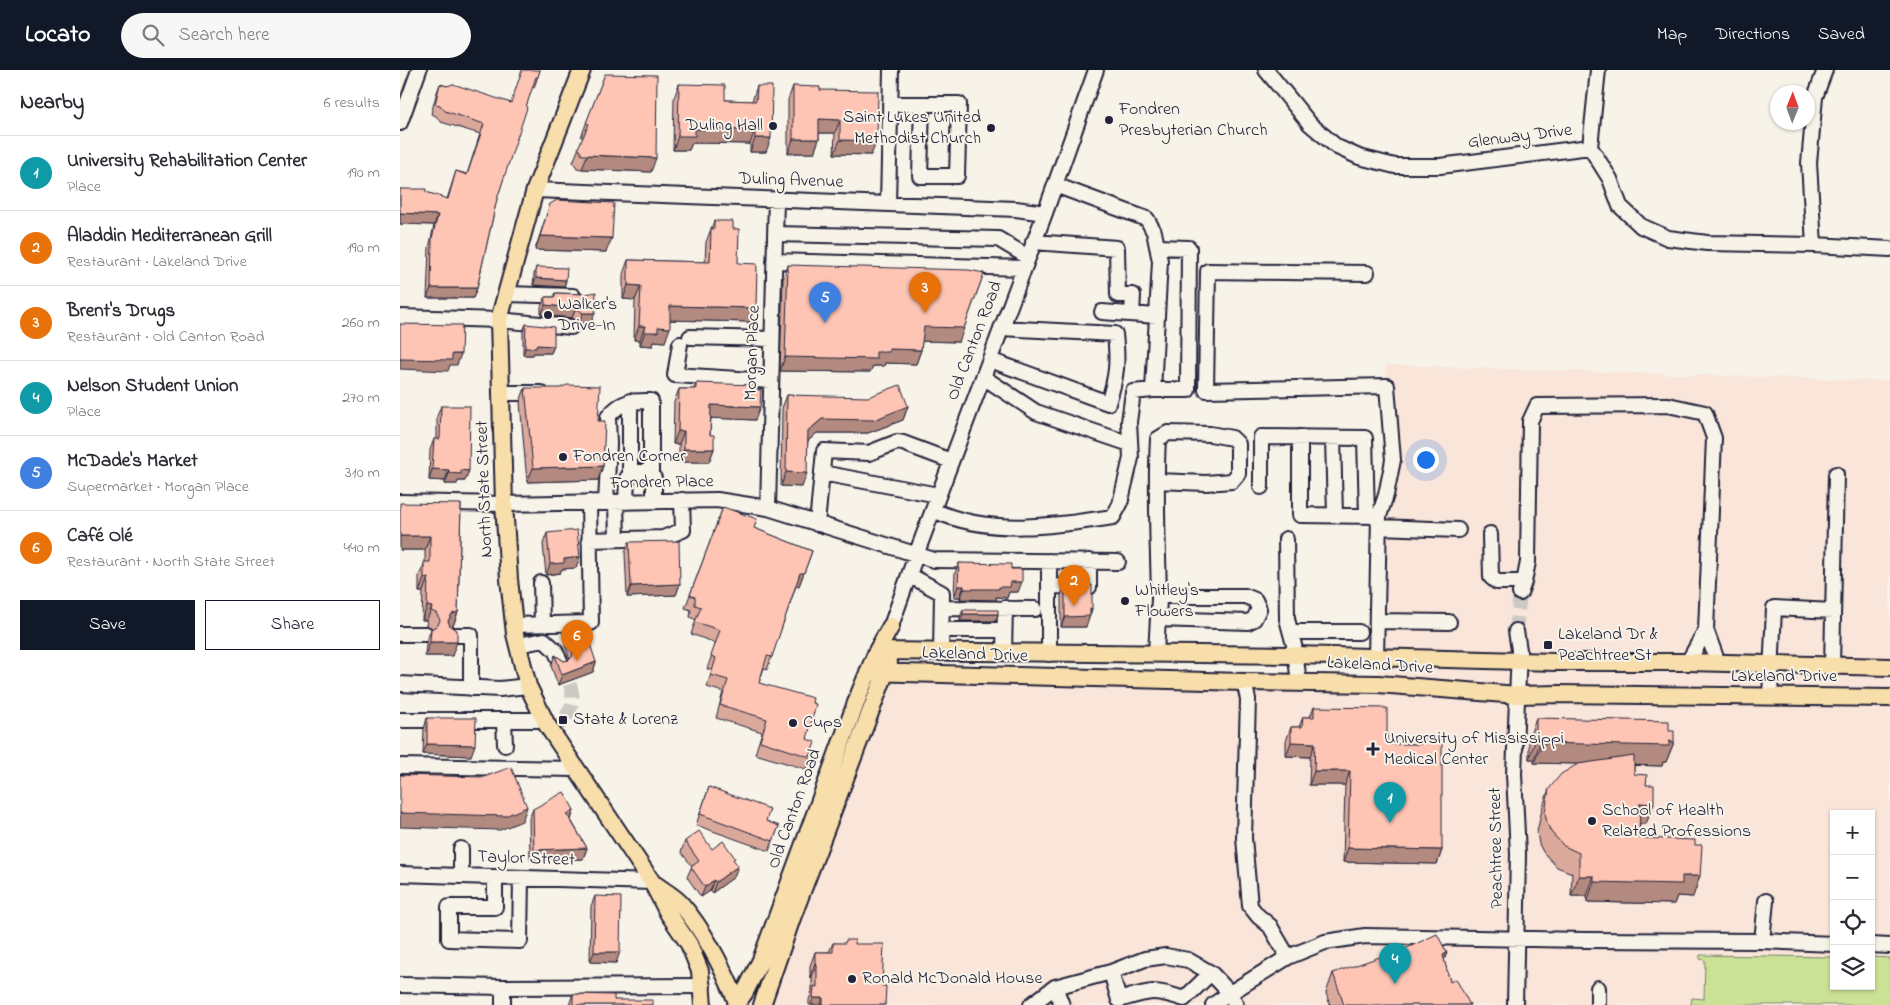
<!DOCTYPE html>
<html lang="en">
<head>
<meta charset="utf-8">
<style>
  body { margin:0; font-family:"Indie Flower",sans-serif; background:#f7f7f7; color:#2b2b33 }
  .controls { position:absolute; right:15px; bottom:15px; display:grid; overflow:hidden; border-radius:0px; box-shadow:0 1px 4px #0004 }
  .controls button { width:45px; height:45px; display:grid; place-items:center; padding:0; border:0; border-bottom:1px solid #e1e1e2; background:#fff; color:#2b2b33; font:25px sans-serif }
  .compass { position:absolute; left:1370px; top:15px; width:45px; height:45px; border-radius:50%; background:#fff; box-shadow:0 1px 4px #0004; rotate:1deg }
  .you { position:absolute; left:1025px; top:389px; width:18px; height:18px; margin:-12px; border:4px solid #fff; border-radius:50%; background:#1a73e8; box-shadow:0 0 0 8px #1a73e833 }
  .badge { display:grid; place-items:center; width:32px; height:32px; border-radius:50%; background:#111827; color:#fff; font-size:16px; font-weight:700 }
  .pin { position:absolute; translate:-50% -41px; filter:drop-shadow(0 1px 2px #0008) }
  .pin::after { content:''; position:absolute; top:26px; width:18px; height:15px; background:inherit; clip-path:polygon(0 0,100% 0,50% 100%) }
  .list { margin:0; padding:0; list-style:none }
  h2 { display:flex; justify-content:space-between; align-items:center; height:65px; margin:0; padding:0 20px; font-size:21px }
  h2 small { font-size:16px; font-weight:400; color:#7c7c81 }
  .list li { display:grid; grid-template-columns:32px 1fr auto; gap:15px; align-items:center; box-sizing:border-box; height:75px; padding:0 20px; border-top:1px solid #e1e1e2 }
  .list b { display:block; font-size:19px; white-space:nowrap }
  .list p { margin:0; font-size:16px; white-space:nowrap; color:#7c7c81 }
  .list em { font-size:16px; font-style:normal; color:#7c7c81 }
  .actions { display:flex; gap:10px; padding:15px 20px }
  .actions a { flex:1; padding:11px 0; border:1px solid #111827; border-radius:0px; text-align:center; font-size:18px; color:#111827 }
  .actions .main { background:#111827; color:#fff }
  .icon { flex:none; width:28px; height:28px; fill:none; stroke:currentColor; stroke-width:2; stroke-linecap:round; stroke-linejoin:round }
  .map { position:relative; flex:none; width:1490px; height:935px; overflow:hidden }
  header { display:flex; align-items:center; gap:30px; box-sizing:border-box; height:70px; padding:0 25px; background:#111827; color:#fff }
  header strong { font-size:24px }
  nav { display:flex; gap:28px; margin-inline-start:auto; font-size:18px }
  .search { width:350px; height:45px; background:#f7f7f7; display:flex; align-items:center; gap:12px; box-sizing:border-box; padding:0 18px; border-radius:28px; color:#7c7c81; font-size:19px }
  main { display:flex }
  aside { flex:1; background:#fff }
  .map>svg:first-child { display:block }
</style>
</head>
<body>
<header>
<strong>Locato</strong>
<div class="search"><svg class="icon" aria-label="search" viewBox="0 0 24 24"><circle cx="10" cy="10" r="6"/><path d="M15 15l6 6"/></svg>Search here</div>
<nav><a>Map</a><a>Directions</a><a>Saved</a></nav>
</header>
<main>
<aside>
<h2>Nearby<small>6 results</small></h2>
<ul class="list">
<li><span class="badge" style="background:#0f9aa8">1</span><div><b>University Rehabilitation Center</b><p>Place</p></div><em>190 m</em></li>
<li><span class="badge" style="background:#e8710a">2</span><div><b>Aladdin Mediterranean Grill</b><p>Restaurant · Lakeland Drive</p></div><em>190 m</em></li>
<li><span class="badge" style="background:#e8710a">3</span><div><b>Brent's Drugs</b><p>Restaurant · Old Canton Road</p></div><em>260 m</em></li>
<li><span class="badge" style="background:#0f9aa8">4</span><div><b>Nelson Student Union</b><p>Place</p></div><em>270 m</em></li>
<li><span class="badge" style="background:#3f7fe0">5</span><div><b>McDade's Market</b><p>Supermarket · Morgan Place</p></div><em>310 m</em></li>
<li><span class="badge" style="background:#e8710a">6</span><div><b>Café Olé</b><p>Restaurant · North State Street</p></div><em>440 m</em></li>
</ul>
<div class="actions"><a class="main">Save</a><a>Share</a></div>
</aside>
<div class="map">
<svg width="1490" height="935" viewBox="0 0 1490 935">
  <rect width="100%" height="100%" fill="#f7f3e8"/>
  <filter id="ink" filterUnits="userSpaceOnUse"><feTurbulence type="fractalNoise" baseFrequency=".02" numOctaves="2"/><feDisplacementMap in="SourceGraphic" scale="10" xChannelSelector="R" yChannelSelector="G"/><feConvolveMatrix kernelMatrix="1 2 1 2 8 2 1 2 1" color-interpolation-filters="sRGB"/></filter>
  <g filter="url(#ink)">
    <path fill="#f9e5d9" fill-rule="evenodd" d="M986 295 1490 311V935H362L485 603 978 614 977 587 987 420ZM1434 744H1471V916H1434Z"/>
    <path fill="#cbe196" stroke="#768268" d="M1300 885 1434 887V916H1471V887L1490 888V935H1291L1292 928 1304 929 1305 890 1300 889Z"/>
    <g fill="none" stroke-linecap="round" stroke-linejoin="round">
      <path stroke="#ccc9c5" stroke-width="14" stroke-dasharray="14 7" stroke-linecap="butt" d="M1116 561 1120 523
        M152 663C178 635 177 629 162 595"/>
      <defs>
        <path id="minor" d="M866 0 910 54 937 77 959 87 995 96H1040L1190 77 1210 109 1220 136 1241 156 1268 168 1307 173 1414 175 1490 179
          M490 34H559L557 106H520L522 34
          M0 53 19 0
          M1190 77 1198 0
          M135 120 616 139 645 143
          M488 134 491 0
          M375 164 598 169 628 187
          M633 172 717 178 718 225H733L732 244
          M1414 175 1409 93 1415 27 1425 0
          M374 191 624 198
          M967 203 808 201 806 320 987 316 993 390 986 425 979 446
          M106 224 173 226
          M702 242 757 246
          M0 247 99 250 171 257
          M290 267 372 269
          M280 274 275 305 371 311
          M590 290 708 333C717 306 718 292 715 264L601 258
          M583 307 636 342 730 374
          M753 320H788L789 178 757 177
          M101 323H141
          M900 367V445L979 446 976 587
          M933 368 935 445
          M422 403 538 425
          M861 417V367L965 368 967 446
          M254 431V408
          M0 432 104 434 317 430 368 438 534 490 718 492
          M206 432 209 374 208 347C222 330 231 331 251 331V402H230V331
          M216 432 217 469
          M226 432 227 408
          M368 438 376 129
          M533 440C589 466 655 456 713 447L720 434 731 388 729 352 733 322 753 320 760 191 754 162 747 149 655 115
          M417 454 424 381 469 383 497 372 503 373 551 391
          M979 457 1058 460
          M1090 464 1091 507 1097 512H1124
          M886 469 887 549 894 575 899 612
          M189 470 263 468 283 460 282 430
          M509 505 542 523 541 583
          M141 513 142 554
          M649 516 689 517V491
          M1120 523 1124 512 1128 492 1130 351 1137 336 1268 335 1305 343 1314 368 1306 560
          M542 538 635 539
          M758 549 848 552 854 549 859 539 855 530 845 526H759
          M978 551 1049 552
          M114 555 191 553 189 432
          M491 556 516 485 645 143 696 0
          M542 560H604
          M891 562H959
          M0 564H26
          M52 565H71V618
          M118 575 144 570 155 580 161 593
          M604 583 605 538
          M649 584V491
          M756 584 759 529V526C758 473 755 421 758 369L768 363 810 364 832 368 838 374V404L832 411 806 413 758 411
          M1288 592 1306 560 1318 593
          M1432 596 1436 404
          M844 612 848 629 844 768 850 836 858 846 870 856 888 887
          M0 614 100 619 128 616
          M1370 627 1374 538 1433 541
          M0 650H145
          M104 650 105 675
          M0 696 176 699
          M61 779V806
          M0 804 252 812
          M95 807V837H49V869L120 871 121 808
          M1362 871 1366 831
          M1471 875 1490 876
          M711 902 719 930C749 921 753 918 784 929L811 903
          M0 915 103 917 303 916
          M655 917 662 935
          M103 935V917
          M631 935 655 917 711 902 745 889 766 886 788 890 811 903 830 923 813 935
          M836 935 830 923 888 887 925 872 965 866 1185 870 1362 871 1434 874
          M1115 935 1118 784 1114 704 1119 580 1116 561
          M1198 935V918"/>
        <path id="major" d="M182 0 135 120 99 250 104 434 109 509 115 564 128 616 147 655 252 812 268 843 289 874 300 901 303 935
          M477 581 895 585 1156 592H1288L1490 597
          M468 602 844 612 978 614 1118 625 1158 624 1490 628
          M256 815C264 821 275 827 281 834 305 862 323 898 337 932V935
          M336 935 345 922 361 890 460 622 477 581 491 556
          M362 935 392 848 489 593"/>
      </defs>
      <use href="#minor" stroke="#22223b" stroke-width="18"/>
      <use href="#major" stroke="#22223b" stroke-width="20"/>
      <use href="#minor" stroke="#f7f3e8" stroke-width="14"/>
      <use href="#major" stroke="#f8deab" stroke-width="16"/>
    </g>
    <path fill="#daa99c" stroke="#22223b" d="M140 0 134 18 132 17 97 129 77 218 73 228H27L29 178 34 155 0 154V119L26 122 47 129 56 101 67 104 80 64 41 52 36 46 31 44 36 25 40 14 111 33Z
      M205 4 251 102 182 99 177 98 173 92 183 68 181 67Z
      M279 14 325 30 352 31 357 16 366 82H350V74L292 73 289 80H273L274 28Z
      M393 16 420 20 471 85 434 84 435 63H419V69L414 83H388V30Z
      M150 134 206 182 135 180Z
      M314 151 333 159 338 193 351 252 270 250 265 272 254 271 253 276 240 275V270H234L235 230 223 229V204L228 190 305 192 306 172Z
      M388 195 559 272 522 271 521 280 516 294 485 293 484 296H473L470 302 380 301 383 209Z
      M136 197 166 210 164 217 133 215 134 204Z
      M155 223 186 224 191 254 179 253 172 248 141 245V237L145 227H154Z
      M126 254 154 276 151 283H134L133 285H123V261Z
      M296 313 354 320 360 337 355 350 311 348 310 365 314 379 309 392H279V374H273L274 332 279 319H294Z
      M125 318 198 351 203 396 198 410 127 412 120 332Z
      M387 325 508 336 503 350 468 363H417L408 371 402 417 381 416 382 338Z
      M41 336 65 411H58L57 414H45V411L29 410 30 380 34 369H37V346Z
      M61 434 58 542 53 556 51 557 52 586H25L26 573 31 559 32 558 31 557 26 555 27 550H22L23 522H19V506L25 492V480H0Z
      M323 437 354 458 412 481 399 516H396L367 600 364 598 359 613 412 633 407 669 410 687 406 699 355 684 362 662 316 648 323 622 307 617 312 600 307 599 316 573 291 564 296 550 290 547 291 540 285 538Z
      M147 463 176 498 162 499 160 503 146 505 143 474Z
      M229 472 280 514 276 525 227 527 225 483Z
      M559 493 611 499 618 522H609L607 528 596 527V530L560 529V527H554L555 503Z
      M665 515 692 539 686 557H661V525Z
      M563 540 598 544 596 551H560V547Z
      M168 564 196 592 193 602 158 615 151 596 155 585 164 591 170 590 165 575Z
      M914 637 987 674H1019L1022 668 1042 780 1037 794 943 792 945 715H909L910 687 886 686V671L891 657H899L903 647H910Z
      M27 648 71 686 23 684 24 659Z
      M1136 648 1269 661 1274 672 1266 692H1263L1262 696 1234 695V704L1246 754H1239V768L1293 827 1277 826 1274 834 1187 832V826H1171L1172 803 1157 797 1143 782 1139 774 1137 762 1142 739 1149 719 1179 694 1134 693V689H1129V668Z
      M309 717 366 751 379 756 369 781 296 755Z
      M133 739 174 740 171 750 187 778 183 789 130 790 129 749Z
      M285 771 312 779 334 791V807L312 823 310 821 301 827 287 807 292 796 281 782Z
      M195 826 216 893 190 892 191 836Z
      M433 873 455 874 482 916 485 935H409V930L412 921V907H410V896L415 882H429Z
      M1044 890 1050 912 1070 935H930L926 923 933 903Z
      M173 924 214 930 253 935H169Z"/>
    <path fill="#b28a7f" stroke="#22223b" d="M419 49 440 50 435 63H414Z
      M295 59 355 60 350 74 292 73 289 80H273L278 66Z
      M355 68H371L366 82H350Z
      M393 69H419L414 83H388Z
      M440 70 477 71 471 85 434 84Z
      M187 85 256 88 251 102 182 99Z
      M0 143 38 145 34 155 0 154Z
      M140 166 212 168 206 182 135 180Z
      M584 203 559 272 519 271 524 257Z
      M136 208 166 210 164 217 133 215Z
      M228 215 241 216 235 230 223 229Z
      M31 218H77L73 228H27Z
      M145 235 176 238 172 248 141 245Z
      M270 236 356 238 351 252 265 250Z
      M183 243H195L191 254 179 253Z
      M239 256H245L240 270H234Z
      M258 257 270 258 265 272 254 271 253 276 240 275 245 262Z
      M136 275 154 276 151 283H134L133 285H123L125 278Z
      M489 279 521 280 516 294 485 293 484 296H473L470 302 380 301 385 287Z
      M52 284H61L57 295H50L48 301 0 299V289Z
      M311 335 360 337 355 350 306 348Z
      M508 336 503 350 468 363H417L403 375 408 361 422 349Z
      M278 361H284L279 374H273Z
      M284 379H314L309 392H279Z
      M203 396 198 410 127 412 133 398Z
      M32 399 49 400 45 411 29 410Z
      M61 400 69 401 65 411H58L57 414H45L49 403Z
      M386 402 407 403 402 417 381 416Z
      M0 466H30L25 480H0Z
      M412 481 399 516H395L400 503Z
      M180 487 176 498 162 499 160 503 146 505 150 494 164 489Z
      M24 508H28L23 522H19Z
      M611 512H622L618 522H609L607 528 596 527V530L560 529 564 519Z
      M280 514 276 525 227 527 231 516Z
      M558 516H564L560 527H554Z
      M27 536 32 537 27 550H22Z
      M690 538 692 539 686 557H661L665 547Z
      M58 542 53 556 47 558 48 551 52 544Z
      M563 544H598L596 551H560Z
      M30 572H57L52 586H25Z
      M196 592 193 602 158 615 162 605Z
      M1136 668H1142L1134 689H1129Z
      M891 672 915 673 910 687 886 686Z
      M1274 672 1266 692H1263L1262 696 1134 693 1142 673Z
      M27 674 75 675 71 686 23 684Z
      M914 701H950L945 715H909Z
      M1240 733 1254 734 1246 754H1232Z
      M127 737 122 751 100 760 0 757V743Z
      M174 740 170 751 167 744Z
      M187 778 183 789 130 790 134 780Z
      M948 778 1042 780 1037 794 943 792Z
      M338 796 334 807 312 823 316 812Z
      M1179 806H1194L1187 826H1171Z
      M1282 806H1300L1293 827 1277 826 1274 834 1187 832 1194 812Z
      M314 810 310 821 301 827 305 817Z
      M194 882H220L216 893 190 892Z
      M1047 883 1039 903 1043 885Z
      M415 893 417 894 412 907H410Z
      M413 928H423L421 935H411Z"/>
    <path fill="#fec5b5" stroke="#22223b" d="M122 0H140L138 7H136L126 37 127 38 97 129 77 218H31L32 168 38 145 0 143V119H26V122L48 129 56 101 67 105 84 54 45 41 40 35 35 34 40 14 47 16 53 14 111 33Z
      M205 4 257 5 256 88 187 85H182L180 81 178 78 189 54 186 53Z
      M279 14 325 15V30L356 31 357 16H372L371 68H355V60L295 59V66H278Z
      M393 16 420 17V20L478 21 477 71 440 70V50L419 49V69H393Z
      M157 130 214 133 212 168 140 166 150 134Z
      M314 151H333V159H339L338 193 357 194 356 238 270 236V258L258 257V262H245V256H239L241 216 228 215V190L310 192 311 158 314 159Z
      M388 195 569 200 584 203 564 258 524 257 521 280 489 279V282H476V289L385 287Z
      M136 197 167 198 166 210 136 208Z
      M196 222 195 243H183L176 238 145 235V227H155V223L186 224Z
      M0 254 62 255 61 284H52V290L0 289Z
      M126 254 154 257V276L136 275V278H125Z
      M296 313 355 315 354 320H361L360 337 311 335 310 365H314V379H284V361H278L279 319H296Z
      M167 315 200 316 198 351H205L203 396 133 398 125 318H160Z
      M500 315 508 336 474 350 422 349 408 361 407 403 386 402 387 325 468 327Z
      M41 336H70L69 401 61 400V404L49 403V400L32 399 34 369H40Z
      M0 433 61 434 58 542 52 544 48 551 50 556 57 560V572H30L31 559 38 555 40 550 36 543 31 541 32 537 27 536 28 508H24V492H30V466H0Z
      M323 437 357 449 354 458 412 481 404 503H400L372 587 367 586 359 613 413 628 412 633 416 634 407 669 415 672 410 687 360 671 367 649 320 635 328 610 311 605 316 588 311 586 320 560 295 552 301 537 295 535V527L290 525Z
      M177 460 180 487 164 489V493L150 494 147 463Z
      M279 471 280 514 231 516 229 472Z
      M559 493 611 494V499H622V512H611L610 517H599V519H564V516H558Z
      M665 515H692V539L690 538V546L665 547Z
      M563 540H598V544H563Z
      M185 559 196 592 162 605 155 585 164 591 169 590 172 587 174 579 168 564Z
      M914 637 987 638V674H1021L1022 668 1042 669V780L948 778 950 701H914L915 673 891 672V657H902L903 647H914Z
      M27 648H76L75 675 27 674Z
      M1136 648 1269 651V661H1274V672L1269 671V676L1142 673V668H1136Z
      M1234 686V704L1247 705 1246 715H1254V734L1240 733 1239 768 1295 770V775H1302L1300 806H1282V814L1194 812V806H1179V783L1164 776 1151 762 1147 753 1145 742 1149 719 1161 704 1178 694Z
      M111 697 127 737 105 746 0 743V705L84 707Z
      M309 717 370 739 366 751 379 756 373 771 300 744Z
      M164 722 174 740 167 744 187 778 134 780 133 739Z
      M299 761 312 779 323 771 335 788 333 789 338 796 316 812 314 810 305 817 291 797 299 791 285 771Z
      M195 826 221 827 220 882H194Z
      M1037 864 1047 883 1043 885 1050 912 1056 909 1070 935H944L933 903 1009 877Z
      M446 870H455V874H484L482 916H486L485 935H423V928H413L414 916 417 917V894L415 893V882H433V873H445Z
      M173 924 214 925V930H253V935H173Z"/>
  </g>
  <g fill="#22223b" stroke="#f7f3e8" stroke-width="2">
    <circle cx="709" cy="50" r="5"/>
    <circle cx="373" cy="56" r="5"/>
    <circle cx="591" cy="58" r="5"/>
    <circle cx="148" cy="245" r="5"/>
    <circle cx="163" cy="387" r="5"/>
    <circle cx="725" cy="531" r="5"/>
    <rect x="1143" y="570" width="10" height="10" rx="2.5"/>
    <rect x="158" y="645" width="10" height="10" rx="2.5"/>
    <circle cx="393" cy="653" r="5"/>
    <path d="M970.5 671.5h5v5h5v5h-5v5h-5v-5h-5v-5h5z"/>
    <circle cx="1192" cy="751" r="5"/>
    <circle cx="452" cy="909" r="5"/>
  </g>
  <g text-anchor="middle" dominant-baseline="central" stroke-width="4" stroke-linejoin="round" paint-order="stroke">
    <g font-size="18" fill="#22223b" stroke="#f7f3e8" text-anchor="start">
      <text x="719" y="40">Fondren<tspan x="719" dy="21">Presbyterian Church</tspan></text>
      <text x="581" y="48" text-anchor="end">Saint Lukes United<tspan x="581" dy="21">Methodist Church</tspan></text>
      <text x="363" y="56" text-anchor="end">Duling Hall</text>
      <text x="158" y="235">Walker's<tspan x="158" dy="21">Drive-In</tspan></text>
      <text x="173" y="387">Fondren Corner</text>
      <text x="735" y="521">Whitley's<tspan x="735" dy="21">Flowers</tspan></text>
      <text x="1158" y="565">Lakeland Dr &amp;<tspan x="1158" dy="21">Peachtree St</tspan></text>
      <text x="173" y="650">State &amp; Lorenz</text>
      <text x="403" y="653">Cups</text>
      <text x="984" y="669">University of Mississippi<tspan x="984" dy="21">Medical Center</tspan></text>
      <text x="1202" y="741">School of Health<tspan x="1202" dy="21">Related Professions</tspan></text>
      <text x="462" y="909">Ronald McDonald House</text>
    </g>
    <g font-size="18" fill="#22223b" stroke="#f7f3e8">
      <text transform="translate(1120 67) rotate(-7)">Glenway Drive</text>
      <text transform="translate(391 111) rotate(2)">Duling Avenue</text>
      <text transform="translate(575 271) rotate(-69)">Old Canton Road</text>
      <text transform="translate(353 283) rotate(-88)">Morgan Place</text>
      <text transform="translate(262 413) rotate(-1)">Fondren Place</text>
      <text transform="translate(85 419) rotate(-92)">North State Street</text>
      <text transform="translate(575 585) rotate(2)">Lakeland Drive</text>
      <text transform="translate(980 596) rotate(3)">Lakeland Drive</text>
      <text x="1384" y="607">Lakeland Drive</text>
      <text transform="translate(395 739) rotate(-70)">Old Canton Road</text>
      <text transform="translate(1097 778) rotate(-91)">Peachtree Street</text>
      <text transform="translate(126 789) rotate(2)">Taylor Street</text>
    </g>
  </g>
</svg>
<div class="controls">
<button>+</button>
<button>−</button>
<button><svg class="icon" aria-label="locate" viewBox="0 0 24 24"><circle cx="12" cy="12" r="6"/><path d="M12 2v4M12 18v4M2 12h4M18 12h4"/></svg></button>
<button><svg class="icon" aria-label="layers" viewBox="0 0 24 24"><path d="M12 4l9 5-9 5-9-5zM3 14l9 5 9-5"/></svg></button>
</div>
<svg class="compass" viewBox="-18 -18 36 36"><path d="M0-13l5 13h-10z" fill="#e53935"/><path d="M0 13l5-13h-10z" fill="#7c7c81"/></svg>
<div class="you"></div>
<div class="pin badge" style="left:990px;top:753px;background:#0f9aa8">1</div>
<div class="pin badge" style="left:674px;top:536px;background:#e8710a">2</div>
<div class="pin badge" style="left:525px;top:243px;background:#e8710a">3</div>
<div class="pin badge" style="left:995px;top:914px;background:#0f9aa8">4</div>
<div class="pin badge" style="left:425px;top:253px;background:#3f7fe0">5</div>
<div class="pin badge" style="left:177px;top:591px;background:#e8710a">6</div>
</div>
</main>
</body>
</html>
